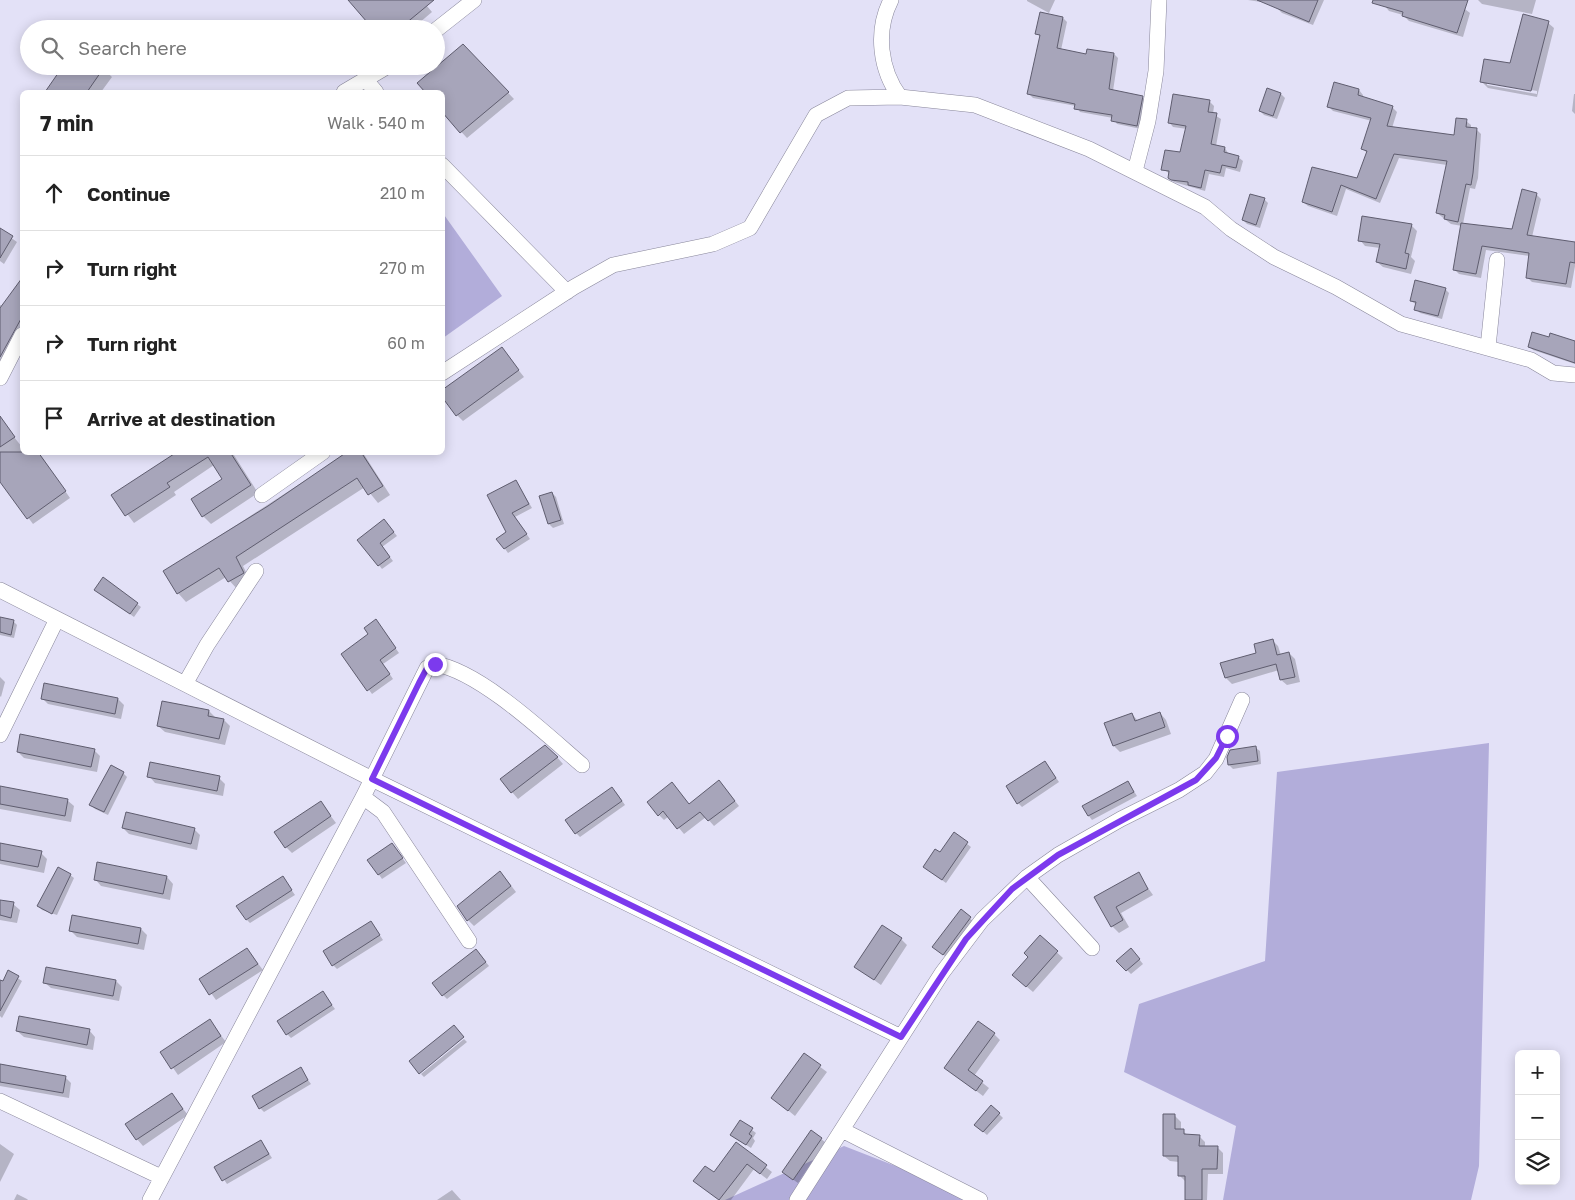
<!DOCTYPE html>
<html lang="en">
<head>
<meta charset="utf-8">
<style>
  body { margin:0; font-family:"Golos Text",sans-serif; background:#f6f6f6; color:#222 }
  .controls { position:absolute; right:15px; bottom:15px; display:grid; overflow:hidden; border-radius:8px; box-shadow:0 2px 12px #0003 }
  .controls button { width:45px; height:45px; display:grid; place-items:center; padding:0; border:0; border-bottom:1px solid #e0e0e0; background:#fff; color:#222; font:25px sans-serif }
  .stop { position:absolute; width:15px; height:15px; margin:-11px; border:4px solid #7c3aed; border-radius:50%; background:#fff }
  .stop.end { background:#7c3aed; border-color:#fff; box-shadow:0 1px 5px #0008 }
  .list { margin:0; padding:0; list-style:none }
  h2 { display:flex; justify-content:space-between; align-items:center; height:65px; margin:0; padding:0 20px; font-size:21px }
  h2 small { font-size:16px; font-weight:400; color:#767676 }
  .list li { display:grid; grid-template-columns:32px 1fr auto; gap:15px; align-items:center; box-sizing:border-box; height:75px; padding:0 20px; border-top:1px solid #e0e0e0 }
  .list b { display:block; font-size:19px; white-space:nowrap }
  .list em { font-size:16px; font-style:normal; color:#767676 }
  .icon { flex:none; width:28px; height:28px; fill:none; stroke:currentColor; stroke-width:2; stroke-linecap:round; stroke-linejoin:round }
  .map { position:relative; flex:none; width:1575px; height:1200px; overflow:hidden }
  .search { position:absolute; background:#fff; box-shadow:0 2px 12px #0003; left:20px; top:20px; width:425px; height:55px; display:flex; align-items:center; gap:12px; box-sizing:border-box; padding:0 18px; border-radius:28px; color:#767676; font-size:19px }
  .panel { position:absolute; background:#fff; box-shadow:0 2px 12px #0003; left:20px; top:90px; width:425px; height:365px; border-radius:8px }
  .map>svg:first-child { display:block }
</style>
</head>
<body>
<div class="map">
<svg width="1575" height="1200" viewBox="0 0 1575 1200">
  <rect width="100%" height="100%" fill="#e3e1f7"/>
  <path fill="#b2adda" d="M442 212 502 296 443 338H442Z
    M1489 743 1479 1166 1471 1200H1223L1236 1126 1124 1072 1139 1004 1265 961 1277 772Z
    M844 1146 983 1200H725Z"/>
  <path fill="#0003" fill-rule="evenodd" d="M349 0H422L432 12 412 29H373Z
    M1055 0 1049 13 1027 1V0Z
    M1248 0H1324L1313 25 1282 13 1277 8 1279 5Z
    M1385 0H1453L1470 13 1463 37 1409 21 1403 15 1389 11 1384 5Z
    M1478 0H1536L1532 14 1482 4Z
    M1063 18 1067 22 1061 50 1087 56 1088 50 1114 54 1118 58 1113 91 1142 97 1146 101 1141 129 1117 124 1113 118 1080 112 1076 106 1033 98 1029 94 1041 38 1037 33Z
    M1547 22 1554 28 1537 97 1488 88 1482 82 1511 64ZM1487 82 1537 91V94L1487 85Z
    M463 45 514 99 467 138 442 111V92H427L419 83Z
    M64 66H100L112 77 101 92H47Z
    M1359 90 1363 95V98L1392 107 1397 112 1392 128 1455 136 1466 121 1471 125V129H1476L1481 134 1478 178 1475 189 1470 188 1463 224 1512 230 1523 191 1537 195 1541 199 1532 237 1575 243V266L1571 288 1532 282 1527 277 1530 256 1486 250 1481 278 1459 274 1454 269 1462 226 1451 224 1437 213 1447 165 1399 158 1380 203 1346 189 1337 216 1308 206 1303 202 1313 168 1357 179 1368 154 1363 149 1372 121 1333 111 1329 107Z
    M1281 94 1285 98 1277 119 1264 115 1260 111Z
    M1574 94H1575V114L1572 111Z
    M1210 102 1214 106 1213 114 1221 119 1216 146 1225 148 1229 155 1238 157 1243 161 1240 172 1226 168 1224 177 1209 174 1205 191 1174 182 1169 178 1170 174 1163 169 1180 154 1187 129 1173 127 1169 122Z
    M1264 199 1268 203 1260 228 1247 224 1243 220Z
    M1411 225 1417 231 1411 257 1415 261 1411 274 1383 267 1377 262 1380 248 1365 246 1360 240Z
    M0 230 17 242 4 264 0 261Z
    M22 280V330L0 370V305L3 306Z
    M1445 289 1449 293 1442 319 1420 313 1416 309 1417 305 1411 301Z
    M1549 338 1575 341V364L1533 350 1529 346Z
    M502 349 524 377 463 421 457 415Z
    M6 427 22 447V452L40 455 70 498 33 524 0 480V432Z
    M179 452H232L258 493 211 524 203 516 224 479 214 465 174 492 176 495 134 523 113 495Z
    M349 452H362L365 456 390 495 378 503 365 487 243 566 251 582 238 590 226 577 186 602 178 593 164 572Z
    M516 481 532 508 515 517 530 539 508 553 498 539 508 533Z
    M552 493 556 497 564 524 553 528 549 524Z
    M384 520 397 536 382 547 393 561 382 569 359 540Z
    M100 593 137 604 141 607 134 617Z
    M0 618 13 621 17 625 14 638 0 635Z
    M376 621 399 653 383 664 393 679 372 694 343 654 370 635Z
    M1272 640 1278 646 1281 655 1289 653 1295 659 1300 682 1287 685 1281 680 1279 670 1232 684 1226 678Z
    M0 677 5 682 1 697 0 696Z
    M42 698 118 699 124 705 121 719 48 704Z
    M163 703 209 711 215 717 224 720 230 726 225 745 165 732 158 726Z
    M1160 713 1166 720 1171 734 1120 752 1114 746 1106 723 1132 714 1138 721Z
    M1256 748 1260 751 1261 764 1233 769 1229 765Z
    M94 750 100 756 97 772 24 758 18 752Z
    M556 756 563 764 518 799 502 780Z
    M1048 766 1059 782 1022 807 1018 803Z
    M123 773 127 777 108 815 95 809 91 805Z
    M149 776 219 778 225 784 223 796 155 783Z
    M1128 782 1137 796 1092 820 1089 816Z
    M672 784 690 805 724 787 739 806 714 826 706 817 684 834 669 816 664 820 659 815Z
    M0 788 67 800 74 806 71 822 0 809Z
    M616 792 625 805 580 837 576 833Z
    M321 803 336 823 292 853 286 847Z
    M123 828 194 829 200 835 197 850 129 834Z
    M954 834 971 847 946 883 924 867 940 854Z
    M0 844 41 853 47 859 44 873 0 864Z
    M392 844 406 863 382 879 369 860Z
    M98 863 167 877 173 884 170 900 101 886 95 879Z
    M1138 874 1153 895 1121 913 1129 927 1119 933 1112 926 1096 897Z
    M70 875 74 878 57 915 42 910 38 906Z
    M506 879 516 892 474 926 468 920Z
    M286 882 295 895 250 923 247 920Z
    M0 901 13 904 20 910 17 923 0 920Z
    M961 911 974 922 947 958 938 950Z
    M371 922 383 940 337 969 333 965Z
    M141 929 147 935 144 950 77 937 71 931Z
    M1040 937 1063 958 1033 992 1020 981Z
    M901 939 907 945 881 985 856 967Z
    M247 949 263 970 216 1000 201 979Z
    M476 950 489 966 447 999 443 995Z
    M1135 954 1143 964 1131 974 1118 961Z
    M8 972 22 981 2 1018 0 1016V985Z
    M116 981 122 987 119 1001 51 988 44 982Z
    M323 993 335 1009 291 1038 287 1034Z
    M209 1020 226 1042 178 1075 162 1052Z
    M89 1030 95 1037 93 1050 24 1037 17 1031Z
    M994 1034 1000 1040 974 1076 989 1088 983 1096 946 1068Z
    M464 1039 467 1042 424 1077 421 1074Z
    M804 1055 827 1072 795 1116 773 1098Z
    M0 1065 65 1077 71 1083 69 1098 0 1086Z
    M300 1069 311 1084 264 1112 260 1108Z
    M172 1095 188 1115 143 1146 137 1139Z
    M999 1114 1003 1118 987 1135 980 1129Z
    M1175 1116 1181 1122V1130L1189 1136H1199L1205 1142V1147H1217L1223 1153V1174H1208L1207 1200H1186L1185 1181 1179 1175V1162L1170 1161 1164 1156Z
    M740 1121 756 1133 753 1138 755 1141 751 1148 735 1138Z
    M821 1139 825 1142 798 1183 788 1176Z
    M261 1141 272 1158 227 1184 216 1168Z
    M0 1144 14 1154 0 1182Z
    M736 1144 772 1172 767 1179 754 1169 731 1200H719L695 1181 714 1174Z
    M452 1190 461 1200H437Z
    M17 1194 27 1199 28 1200H14Z"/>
  <path fill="#a7a5ba" stroke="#5f5d6f" d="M348 0H434L399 29H359L367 22Z
    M1257 0H1318L1309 22Z
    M1373 0H1468L1457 33 1402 16 1403 12 1372 3Z
    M1040 12 1063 17 1057 48 1086 54 1087 49 1114 53 1109 89 1143 96 1137 126 1111 121 1112 115 1074 109 1075 104 1027 94 1040 35 1035 34Z
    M1523 14 1549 21 1531 91 1480 82 1484 59 1510 63Z
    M463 44 509 92 460 133 442 112V92H425L417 83Z
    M63 66H105L87 92H45Z
    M1334 82 1359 89 1358 95 1393 106 1387 126 1454 135 1456 118 1467 119 1466 127 1477 128 1473 173 1471 185 1466 184 1458 222 1444 219 1445 215 1436 213 1447 161 1394 154 1376 199 1341 185 1332 212 1302 202 1312 167 1357 178 1367 151 1361 149 1371 118 1327 107Z
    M1267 88 1281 93 1273 116 1259 111Z
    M1173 94 1210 100 1208 112 1217 113 1211 144 1225 147 1224 152 1239 156 1236 168 1222 165 1220 173 1205 170 1201 188 1188 185V182L1171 180 1168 178 1169 171 1161 170 1165 150 1180 152 1186 126 1168 123Z
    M1522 189 1537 193 1527 235 1575 242V263L1570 262 1566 284 1526 278 1529 253 1482 246 1476 274 1453 270 1461 223 1512 229Z
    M1250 194 1265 198 1256 225 1242 220Z
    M1362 216 1412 224 1405 253 1409 254 1406 269 1376 262 1380 244 1358 241Z
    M0 228 13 236 0 258Z
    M22 278V317L0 357V308Z
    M1415 280 1446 288 1438 316 1414 310 1416 302 1410 301Z
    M1532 332 1549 337 1550 333 1575 341V363L1528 347Z
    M502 347 519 370 456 416 442 397V390Z
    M0 416 15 437 0 447Z
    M0 452H38L66 491 27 519 0 482Z
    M177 452H230L251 485 202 517 191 499 222 479 208 457 167 483 170 487 125 516 111 495Z
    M347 452H361L383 486 368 495 357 478 236 557 244 573 228 582 219 568 177 594 163 571 268 506Z
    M516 480 529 504 512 513 527 534 504 549 496 539 506 532 487 495Z
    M552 492 561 520 548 524 539 496Z
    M384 519 394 532 380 543 390 557 378 566 357 540Z
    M103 577 138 603 130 614 94 590Z
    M0 617 14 620 11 635 0 632Z
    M376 619 396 648 380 660 390 674 367 691 341 654 368 634 364 628Z
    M1273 639 1277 655 1289 652 1295 677 1280 680 1276 664 1225 678 1220 663 1256 653 1254 644Z
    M44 683 118 698 115 714 41 699Z
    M162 701 209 710 208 716 224 719 219 739 157 726Z
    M1160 712 1165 727 1113 746 1104 723 1132 713 1135 721Z
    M20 734 95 749 91 767 17 752Z
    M545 745 558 757 511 793 500 779Z
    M1256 746 1258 761 1228 765 1227 757 1230 750Z
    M1045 761 1056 778 1017 804 1006 786Z
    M150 762 220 776 217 791 147 777Z
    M111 765 124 772 104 812 89 805Z
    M719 780 735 801 708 821 700 812 677 829 663 811 658 816 647 802 672 782 689 804Z
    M1128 781 1134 792 1088 816 1082 806Z
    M0 786 68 799 65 816 0 804Z
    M612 787 622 801 575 834 565 820Z
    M321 801 331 816 285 848 274 832Z
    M126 812 195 828 191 844 122 828Z
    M954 832 968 842 942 880 923 867 935 849 940 852Z
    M0 843 42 851 38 867 0 860Z
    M392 843 403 858 378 875 367 860Z
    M97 862 167 876 163 894 94 880Z
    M58 867 71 874 52 914 37 906Z
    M500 871 511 886 467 921 457 906Z
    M1139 872 1148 889 1116 907 1123 920 1111 927 1094 897Z
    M283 876 292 890 246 920 236 906Z
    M0 900 14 902 11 918 0 915Z
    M961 909 971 917 943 955 932 947Z
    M72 915 141 928 138 944 69 931Z
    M371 921 380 935 332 966 323 951Z
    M882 925 902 938 874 980 854 967Z
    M1040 935 1058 951 1026 987 1012 975 1028 957 1024 953Z
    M247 948 258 964 209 995 199 979Z
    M1131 948 1140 959 1126 971 1116 961Z
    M476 949 486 962 442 996 432 983Z
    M46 967 116 980 113 996 43 983Z
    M8 970 19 976 0 1011V980L3 981Z
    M323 991 332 1005 286 1035 277 1021Z
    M19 1016 90 1029 87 1045 16 1031Z
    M210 1019 221 1036 171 1069 160 1052Z
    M978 1021 995 1033 968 1070 983 1081 976 1091 944 1068Z
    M454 1025 464 1037 419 1074 409 1061Z
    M804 1053 821 1065 788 1111 771 1098Z
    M0 1064 66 1076 63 1093 0 1082Z
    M301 1067 308 1080 259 1109 252 1096Z
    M172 1093 183 1109 136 1140 125 1124Z
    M991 1105 1000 1113 983 1132 974 1125Z
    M1163 1114H1175V1129H1184V1134L1200 1135 1199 1146H1218L1217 1169H1202V1200H1185V1176H1178V1156H1163Z
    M740 1120 753 1128 749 1134 752 1136 746 1145 730 1135Z
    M811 1130 822 1138 793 1180 782 1172Z
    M261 1140 269 1154 222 1181 214 1167Z
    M736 1142 767 1165 760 1174 747 1164 719 1200 693 1181 705 1166 714 1172Z"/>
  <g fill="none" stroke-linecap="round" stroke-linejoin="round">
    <defs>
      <path id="minor" d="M891 0C875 31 880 70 900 97
        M436 30 474 0
        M366 80 376 92
        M344 92 388 66
        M442 165 567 292
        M1135 171 1148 121 1156 71 1159 0
        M1488 347 1497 260
        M442 373 574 287 613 265 713 244 750 228 816 115 848 98 900 97 975 105 1089 149 1205 207 1231 229 1274 257 1336 287 1401 324 1531 360 1553 373 1575 375
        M0 378 22 335
        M262 495 323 452
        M0 590 372 779 901 1037
        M185 684 207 645 256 571
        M0 735 57 619
        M363 797 383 812 469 941
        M1027 877 1092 948
        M0 1101 161 1177
        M842 1130 980 1200
        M150 1200 363 797 427 668 435 664C480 671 547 735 582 765
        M797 1200 942 973 982 920 1027 877 1058 855 1121 819 1179 790 1205 773 1216 759 1242 700"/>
    </defs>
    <use href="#minor" stroke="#88869a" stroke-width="16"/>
    <use href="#minor" stroke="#fff" stroke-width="15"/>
  </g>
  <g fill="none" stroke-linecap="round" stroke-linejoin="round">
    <path stroke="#7c3aed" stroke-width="6" d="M435 664 427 668 419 683 372 779 901 1037 966 939 1012 889 1058 855 1196 780 1216 758 1227 736"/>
  </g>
</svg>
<div class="controls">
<button>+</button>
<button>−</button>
<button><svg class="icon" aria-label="layers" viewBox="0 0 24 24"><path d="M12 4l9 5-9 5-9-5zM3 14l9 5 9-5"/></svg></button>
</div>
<div class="stop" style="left:1227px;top:736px"></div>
<div class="stop end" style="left:435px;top:664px"></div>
<div class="search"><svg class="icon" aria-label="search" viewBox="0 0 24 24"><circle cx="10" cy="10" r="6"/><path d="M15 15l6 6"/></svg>Search here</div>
<section class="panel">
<h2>7 min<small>Walk · 540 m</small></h2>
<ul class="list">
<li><svg class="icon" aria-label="ahead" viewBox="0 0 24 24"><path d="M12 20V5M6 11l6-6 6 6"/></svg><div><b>Continue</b></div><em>210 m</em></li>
<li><svg class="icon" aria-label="right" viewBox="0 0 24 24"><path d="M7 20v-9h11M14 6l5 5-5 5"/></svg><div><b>Turn right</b></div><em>270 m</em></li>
<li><svg class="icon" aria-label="right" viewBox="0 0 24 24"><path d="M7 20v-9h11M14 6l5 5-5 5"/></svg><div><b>Turn right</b></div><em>60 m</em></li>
<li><svg class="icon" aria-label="arrive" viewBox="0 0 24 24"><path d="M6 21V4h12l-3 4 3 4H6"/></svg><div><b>Arrive at destination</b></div></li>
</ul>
</section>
</div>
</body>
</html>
